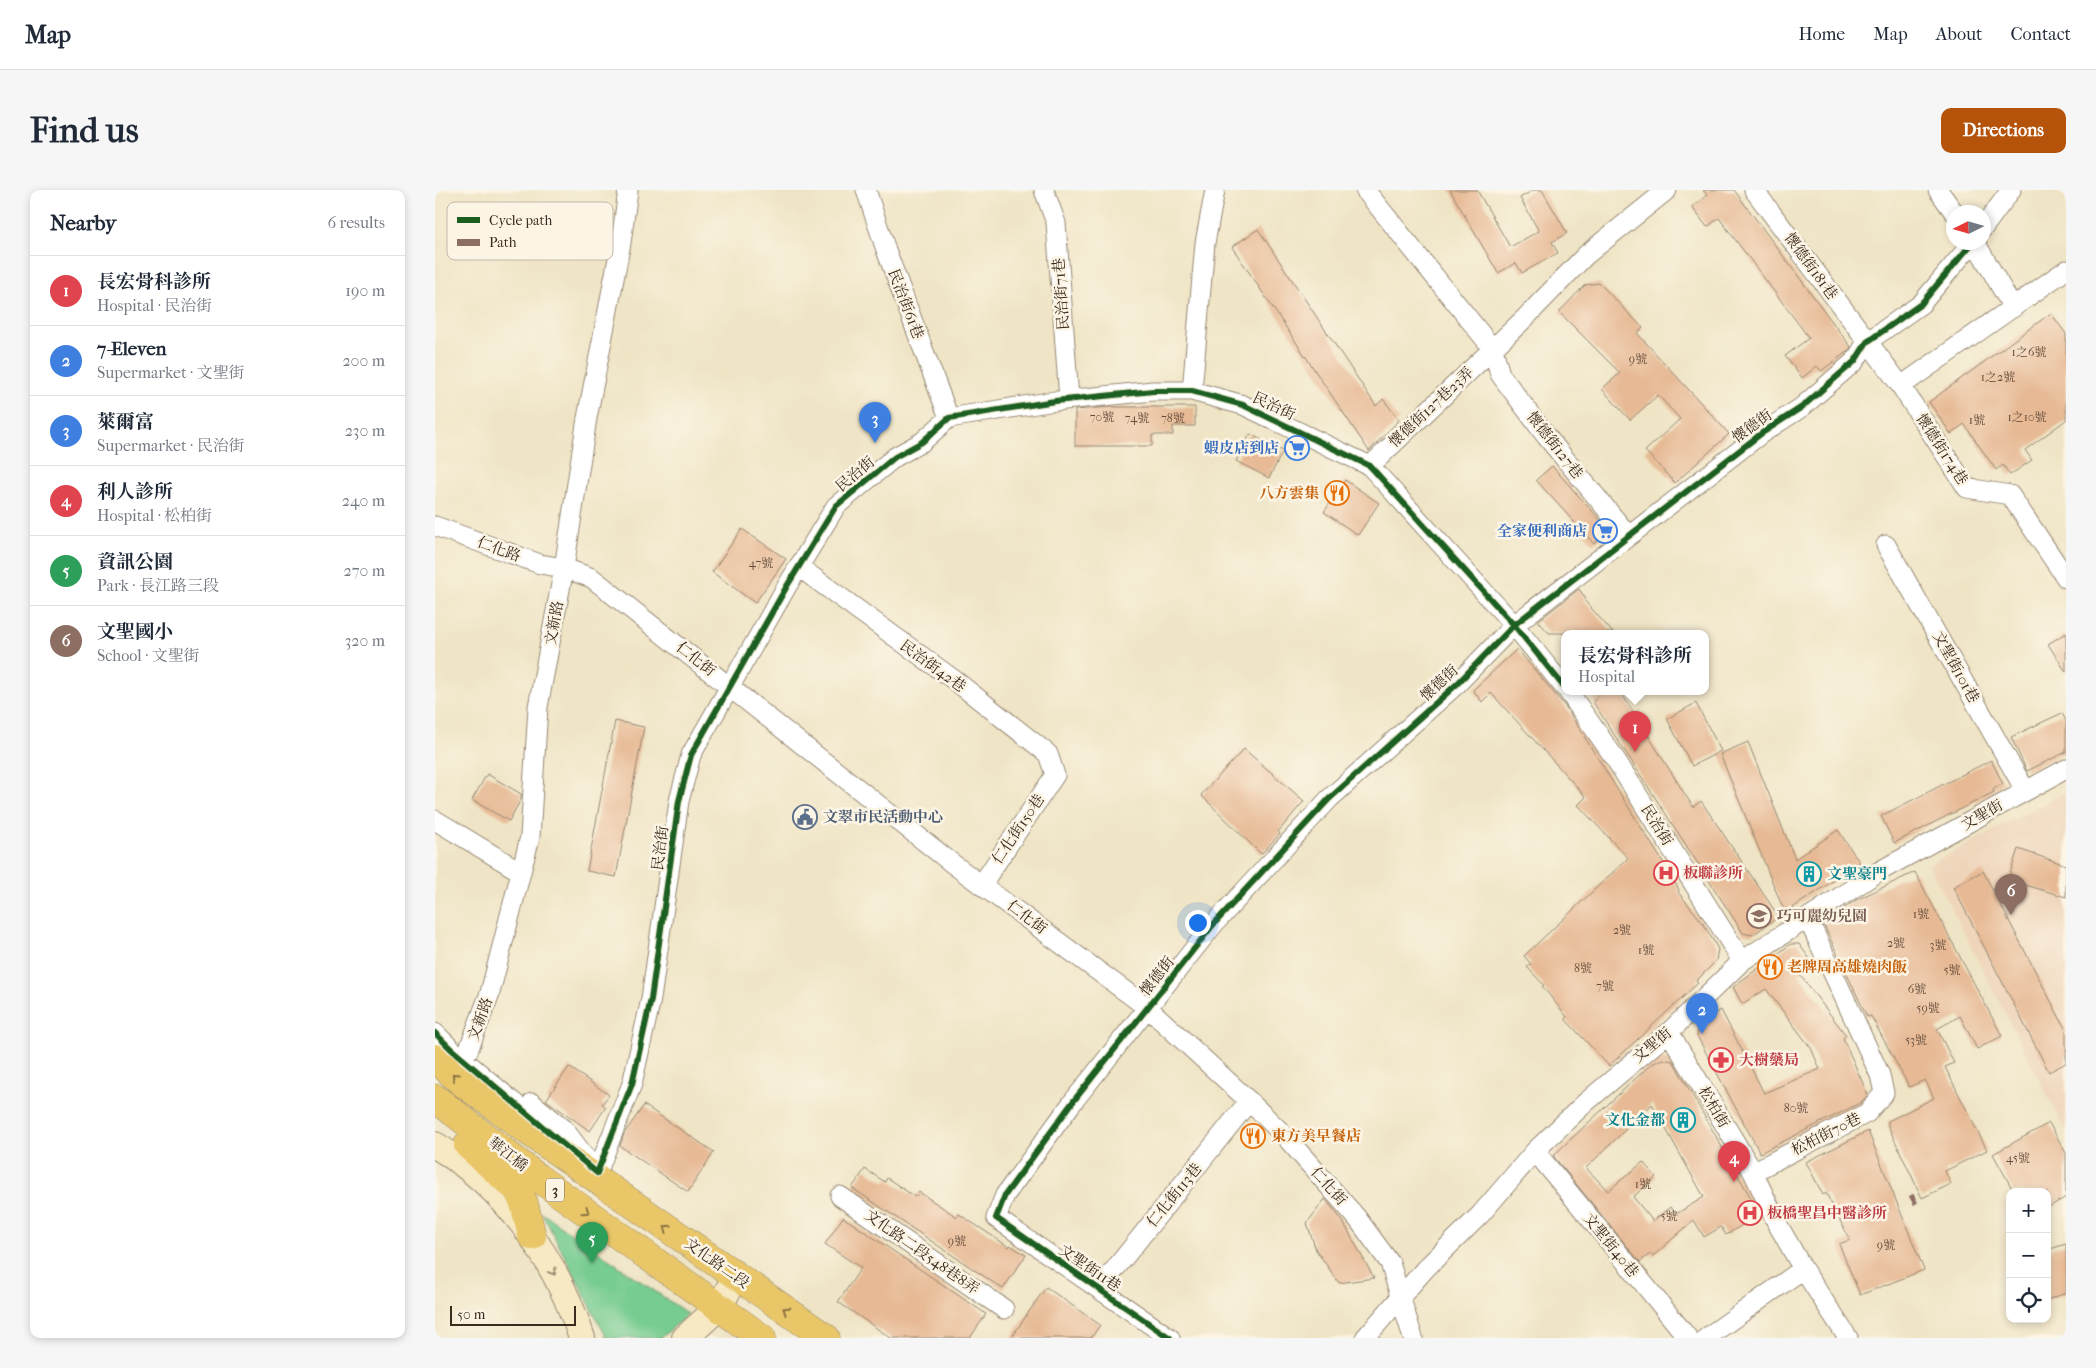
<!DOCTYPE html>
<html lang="en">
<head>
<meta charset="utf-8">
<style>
  body { margin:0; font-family:"IM FELL French Canon","Noto Serif TC",serif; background:#f6f6f7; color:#1f2937 }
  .controls { position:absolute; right:15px; bottom:15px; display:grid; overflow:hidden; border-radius:10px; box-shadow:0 2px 8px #0003 }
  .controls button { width:45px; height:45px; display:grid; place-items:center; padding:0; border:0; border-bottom:1px solid #e0e1e3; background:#fff; color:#1f2937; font:25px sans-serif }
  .compass { position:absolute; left:1511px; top:15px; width:45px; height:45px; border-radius:50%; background:#fff; box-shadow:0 2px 8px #0003; rotate:265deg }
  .scale { position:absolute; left:15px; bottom:12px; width:126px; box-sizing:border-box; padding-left:5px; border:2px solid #3b2a1e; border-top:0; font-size:14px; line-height:18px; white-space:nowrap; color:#3b2a1e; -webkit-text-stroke:4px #fcf5e5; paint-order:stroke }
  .you { position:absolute; left:762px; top:732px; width:18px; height:18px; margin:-12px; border:4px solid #fff; border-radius:50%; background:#1a73e8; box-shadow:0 0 0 8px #1a73e833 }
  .badge { display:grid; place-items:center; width:32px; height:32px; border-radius:50%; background:#b45309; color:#fff; font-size:16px; font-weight:700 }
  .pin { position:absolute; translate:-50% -41px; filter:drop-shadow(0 1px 2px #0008) }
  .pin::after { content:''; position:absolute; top:26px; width:18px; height:15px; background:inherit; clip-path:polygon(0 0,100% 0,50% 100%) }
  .popup { position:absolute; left:1126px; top:440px; width:148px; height:65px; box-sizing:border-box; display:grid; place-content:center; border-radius:10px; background:#fff; filter:drop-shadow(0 1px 4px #0005); font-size:16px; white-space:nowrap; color:#747a83 }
  .popup b { font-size:19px; color:#1f2937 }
  .popup::after { content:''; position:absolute; left:50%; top:100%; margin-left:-10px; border:10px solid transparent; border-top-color:#fff }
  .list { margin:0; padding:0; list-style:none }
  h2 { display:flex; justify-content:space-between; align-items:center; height:65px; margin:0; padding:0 20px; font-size:21px }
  h2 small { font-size:16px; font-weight:400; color:#747a83 }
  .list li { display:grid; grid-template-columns:32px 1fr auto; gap:15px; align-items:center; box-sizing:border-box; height:70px; padding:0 20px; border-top:1px solid #e0e1e3 }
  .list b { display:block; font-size:19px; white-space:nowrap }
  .list p { margin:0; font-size:16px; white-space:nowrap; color:#747a83 }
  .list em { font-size:16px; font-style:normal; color:#747a83 }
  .icon { flex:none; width:28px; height:28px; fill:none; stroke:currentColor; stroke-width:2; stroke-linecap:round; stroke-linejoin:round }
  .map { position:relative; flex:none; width:1631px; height:1148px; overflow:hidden; border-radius:10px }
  header { display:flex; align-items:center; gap:30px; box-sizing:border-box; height:70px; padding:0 25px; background:#fff; border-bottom:1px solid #e0e1e3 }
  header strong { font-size:24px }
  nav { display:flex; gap:28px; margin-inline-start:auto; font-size:18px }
  .intro { display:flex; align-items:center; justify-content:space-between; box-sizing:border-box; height:120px; padding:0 30px }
  h1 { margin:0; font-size:35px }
  .button { padding:12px 22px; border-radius:10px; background:#b45309; color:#fff; font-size:18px; font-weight:700 }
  main { display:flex; gap:30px; padding:0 30px }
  aside { flex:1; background:#fff; border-radius:10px; box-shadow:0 2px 8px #0003 }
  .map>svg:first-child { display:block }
</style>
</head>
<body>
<header>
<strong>Map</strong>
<nav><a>Home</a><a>Map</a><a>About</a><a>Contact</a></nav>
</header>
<div class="intro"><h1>Find us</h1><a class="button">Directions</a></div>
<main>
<aside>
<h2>Nearby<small>6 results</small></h2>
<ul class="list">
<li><span class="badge" style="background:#e0444e">1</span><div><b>長宏骨科診所</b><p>Hospital · 民治街</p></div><em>190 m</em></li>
<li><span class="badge" style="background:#3f7fe0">2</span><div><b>7-Eleven</b><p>Supermarket · 文聖街</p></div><em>200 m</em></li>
<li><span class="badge" style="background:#3f7fe0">3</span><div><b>萊爾富</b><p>Supermarket · 民治街</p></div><em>230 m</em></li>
<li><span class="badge" style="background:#e0444e">4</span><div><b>利人診所</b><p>Hospital · 松柏街</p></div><em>240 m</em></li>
<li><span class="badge" style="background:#2e9e5b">5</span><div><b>資訊公園</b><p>Park · 長江路三段</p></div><em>270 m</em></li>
<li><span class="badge" style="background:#8d6e63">6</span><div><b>文聖國小</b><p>School · 文聖街</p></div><em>320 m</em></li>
</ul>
</aside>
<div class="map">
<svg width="1631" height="1148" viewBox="0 0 1631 1148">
  <rect width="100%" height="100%" fill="#fcf5e5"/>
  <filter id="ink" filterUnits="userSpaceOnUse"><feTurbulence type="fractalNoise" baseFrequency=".02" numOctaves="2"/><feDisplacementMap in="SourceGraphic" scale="10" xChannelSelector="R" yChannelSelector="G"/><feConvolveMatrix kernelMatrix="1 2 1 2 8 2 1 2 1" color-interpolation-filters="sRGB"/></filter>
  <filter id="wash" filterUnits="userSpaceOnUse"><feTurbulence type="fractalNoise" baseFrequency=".0096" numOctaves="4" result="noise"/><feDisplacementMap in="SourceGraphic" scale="20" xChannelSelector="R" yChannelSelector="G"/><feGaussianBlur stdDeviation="1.12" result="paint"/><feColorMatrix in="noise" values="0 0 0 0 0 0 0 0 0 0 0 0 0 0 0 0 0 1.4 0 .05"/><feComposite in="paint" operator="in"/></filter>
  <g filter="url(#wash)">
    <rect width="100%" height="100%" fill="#efe4c5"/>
    <path fill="#efd6bb" d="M1631 602V941L1494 675Z"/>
    <path fill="#76cc91" stroke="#587b58" d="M107 1023 253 1124 226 1148H172Z"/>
    <g id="blocks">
      <path fill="#e7ba95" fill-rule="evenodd" d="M1015 0H1042L1075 57 1104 41 1085 8 1098 0H1107L1132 43 1117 52 1123 63 1087 83 1081 73 1063 83Z
        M1268 0H1299L1416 157 1413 161 1386 181 1382 176 1367 188 1350 166 1374 148 1284 28 1272 37 1257 17 1272 5Z
        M823 39 941 216 948 209 964 230 934 261 797 57Z
        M1164 93 1208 138 1202 143 1294 244 1240 293 1210 261 1245 229 1223 205 1195 230 1167 199 1185 183 1124 122 1150 95Z
        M1616 123 1631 144V230L1590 260 1597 270 1575 285 1568 275 1561 280 1529 234 1516 244 1494 212Z
        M675 217H760V236H738V245H717V256H640V220Z
        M815 244 848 261 834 288 801 271Z
        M1117 276 1174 340 1159 354 1101 290Z
        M910 290 944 313 923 345 889 322Z
        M307 339 351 369 320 413 277 382Z
        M1144 399 1151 409 1149 410 1178 443H1114L1103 431Z
        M1631 443V482L1613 454Z
        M1082 459 1130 516 1233 680 1244 700 1243 702 1268 733 1283 759 1281 771 1261 791 1263 793 1174 876 1130 829 1132 827 1107 796 1109 795 1092 777 1096 774 1089 766 1193 668 1143 615 1151 607 1056 503 1047 512 1038 500Z
        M1168 501H1185L1258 617 1266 611 1344 727 1317 745 1308 743 1158 512Z
        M1261 513 1286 561 1257 576 1232 529Z
        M1627 523 1631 531V562L1592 581 1576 547Z
        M180 531 209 537 181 687 152 681Z
        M1313 552 1360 669 1403 640 1425 673 1350 723 1285 564Z
        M809 559 869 611 843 642 845 644 826 664 766 605Z
        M1556 570 1568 594 1558 599 1559 602 1459 653 1446 626Z
        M52 584 86 604V609L74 631 37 610Z
        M1583 659 1631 675V707L1573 690Z
        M1548 681 1631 840V873L1614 882 1518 697Z
        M1480 682 1567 846 1542 859 1525 826 1502 839 1519 873 1510 877 1552 960 1510 981 1516 994 1487 1008 1453 936V931L1499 908 1490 890 1474 897 1436 826 1432 827 1388 733 1421 710Z
        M1356 754H1364L1374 768 1375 776 1364 784 1411 845 1408 848 1433 905 1425 913 1325 963 1262 846 1265 832 1286 820 1329 903 1385 879 1376 858 1331 799 1307 814 1298 797Z
        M1227 869 1238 871 1325 1024 1291 1045 1286 1037 1269 1047 1259 1030 1218 1066 1216 1063 1205 1072 1119 967 1121 963 1215 875ZM1217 914 1269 1007 1241 1024 1235 1017 1218 1031 1198 1007 1221 987 1208 972 1173 1001 1151 978Z
        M134 877 174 905 167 914 171 917 155 941 111 910Z
        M209 915 279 962 253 1002 185 956 189 944Z
        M1614 933 1631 963V1007L1612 1018V1002H1579L1558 964Z
        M1433 941 1489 1080 1425 1105 1404 1054 1415 1050 1391 1003 1388 1005 1371 972Z
        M430 979 450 992 452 988 480 1007 484 1002 522 1027 524 1024 574 1057 575 1055 591 1065 568 1099 417 998Z
        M890 1009 907 1030 939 1088 904 1093 881 1060 872 1033Z
        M408 1027 551 1124 535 1148H456L403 1112 426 1078 390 1054Z
        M1631 1054V1103L1612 1110V1060Z
        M611 1097 665 1135 656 1148H576Z"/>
    </g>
  </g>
  <g filter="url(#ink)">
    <use href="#blocks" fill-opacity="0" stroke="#958772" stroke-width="1"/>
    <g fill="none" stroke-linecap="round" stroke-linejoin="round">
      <defs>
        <path id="street" d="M431 0 451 60 514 228
          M609 0 621 33 634 209
          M930 0 1058 159 1065 184 1111 246 1193 345
          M1319 0 1466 196 1532 298 1575 305 1631 388
          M1503 0 1519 22
          M1548 38 1576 0
          M1540 52 1578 118
          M1466 196 1631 80
          M757 201 770 53 780 0
          M935 276 1090 128 1151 65 1232 0
          M0 336 105 374 129 378 157 388 518 674 713 818 814 911 849 945 922 1028 955 1073 978 1148
          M1451 355 1590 600
          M364 377 522 492 613 564 620 585 547 694
          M1133 501 1179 567 1307 771
          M0 630 86 682
          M1234 842 1318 982 1343 1035 1368 1079 1413 1148
          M0 843 16 859 104 934
          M33 861 55 803 95 647 103 517 129 378 152 228 186 53 193 0
          M97 913 129 939 160 980
          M1100 961 1253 1148
          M151 972 162 983 197 894 216 809 244 611 256 565 352 396 401 316 460 267 487 252 514 228 620 211 718 201H757L808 215 935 276 1079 435 1130 498
          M1318 982 1432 923 1449 903 1445 885 1373 729
          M405 1006 569 1119
          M664 1099 814 911
          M735 1148 561 1028 570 1005 637 913 778 735 894 609 1022 494 1079 435 1327 243 1367 217 1420 171 1432 152 1486 114 1538 52
          M930 1148 990 1079 1045 1025 1100 961 1150 913 1234 842 1307 771 1443 682 1631 579
          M1271 1148 1368 1079"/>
        <path id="secondary" d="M0 955C72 998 121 1069 147 1148
          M250 1148 284 1117 301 1086"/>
        <path id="primary" d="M0 868 24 890 94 942 391 1148
          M0 908 102 987 327 1148
          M33 955 82 999 89 1013 97 1046"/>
      </defs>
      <use href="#street" stroke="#958772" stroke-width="21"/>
      <use href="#secondary" stroke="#958772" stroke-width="28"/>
      <use href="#primary" stroke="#958772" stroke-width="29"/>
      <use href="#street" stroke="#fff" stroke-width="19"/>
      <use href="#secondary" stroke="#f6e9c3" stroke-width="26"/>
      <use href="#primary" stroke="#e9c769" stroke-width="28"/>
      <path stroke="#8d6e63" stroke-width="5" stroke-dasharray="10 5" stroke-linecap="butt" d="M1476 1005 1481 1014"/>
      <defs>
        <path id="cycleway" d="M0 843 16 859 162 983 197 894 216 809 244 611 256 565 352 396 401 316 460 267 487 252 514 228 620 211 718 201H757L808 215 935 276 1079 435 1130 498
          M735 1148 561 1028 570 1005 637 913 778 735 894 609 1022 494 1079 435 1327 243 1367 217 1420 171 1432 152 1486 114 1538 52"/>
      </defs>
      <use href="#cycleway" stroke="#fcf5e5" stroke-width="9"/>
      <use href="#cycleway" stroke="#1b5e20" stroke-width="6"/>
    </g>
    <defs><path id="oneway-chevron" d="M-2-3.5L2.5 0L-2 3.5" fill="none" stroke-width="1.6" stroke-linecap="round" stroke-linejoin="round" transform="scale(1.25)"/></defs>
    <g stroke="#897140">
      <use href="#oneway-chevron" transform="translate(20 886) rotate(-138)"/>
      <use href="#oneway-chevron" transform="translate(151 1021) rotate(35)"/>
      <use href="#oneway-chevron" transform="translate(232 1038) rotate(-145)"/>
      <use href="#oneway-chevron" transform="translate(351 1120) rotate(-145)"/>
    </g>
    <use stroke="#988a70" href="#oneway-chevron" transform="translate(118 1082) rotate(59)"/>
  </g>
  <defs>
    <symbol id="supermarket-ring" viewBox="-11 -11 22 22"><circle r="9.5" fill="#fcf5e5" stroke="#3f7fe0" stroke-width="1.5"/><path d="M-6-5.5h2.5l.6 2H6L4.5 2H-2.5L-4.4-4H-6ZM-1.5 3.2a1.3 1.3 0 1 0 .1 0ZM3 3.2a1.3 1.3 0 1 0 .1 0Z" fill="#3f7fe0"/></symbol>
    <symbol id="restaurant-ring" viewBox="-11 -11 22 22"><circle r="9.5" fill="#fcf5e5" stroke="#e8710a" stroke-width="1.5"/><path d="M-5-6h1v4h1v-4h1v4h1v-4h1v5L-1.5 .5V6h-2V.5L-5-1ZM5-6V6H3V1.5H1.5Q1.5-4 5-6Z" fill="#e8710a"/></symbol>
    <symbol id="civic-ring" viewBox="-11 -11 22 22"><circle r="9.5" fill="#fcf5e5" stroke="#5c6f8a" stroke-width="1.5"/><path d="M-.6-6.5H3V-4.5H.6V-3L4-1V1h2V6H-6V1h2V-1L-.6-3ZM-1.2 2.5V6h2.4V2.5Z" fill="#5c6f8a"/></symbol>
    <symbol id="hospital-ring" viewBox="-11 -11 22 22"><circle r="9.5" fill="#fcf5e5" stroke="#e0444e" stroke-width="1.5"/><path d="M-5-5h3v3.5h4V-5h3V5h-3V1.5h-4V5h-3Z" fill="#e0444e"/></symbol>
    <symbol id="building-ring" viewBox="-11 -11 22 22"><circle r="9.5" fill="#fcf5e5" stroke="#0f9aa8" stroke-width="1.5"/><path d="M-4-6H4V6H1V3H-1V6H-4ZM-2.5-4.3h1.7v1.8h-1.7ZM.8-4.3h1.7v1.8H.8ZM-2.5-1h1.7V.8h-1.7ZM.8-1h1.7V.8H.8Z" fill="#0f9aa8"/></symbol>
    <symbol id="school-ring" viewBox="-11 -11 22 22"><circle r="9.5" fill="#fcf5e5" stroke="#8d6e63" stroke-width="1.5"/><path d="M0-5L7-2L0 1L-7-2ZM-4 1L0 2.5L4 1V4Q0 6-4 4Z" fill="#8d6e63"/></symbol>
    <symbol id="pharmacy-ring" viewBox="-11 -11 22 22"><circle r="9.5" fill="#fcf5e5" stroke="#e0444e" stroke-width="1.5"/><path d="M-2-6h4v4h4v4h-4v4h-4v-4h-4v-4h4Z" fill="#e0444e"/></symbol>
  </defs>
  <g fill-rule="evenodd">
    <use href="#supermarket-ring" x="848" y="244" width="28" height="28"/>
    <use href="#restaurant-ring" x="888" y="289" width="28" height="28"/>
    <use href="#supermarket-ring" x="1156" y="327" width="28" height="28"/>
    <use href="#civic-ring" x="356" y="613" width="28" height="28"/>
    <use href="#hospital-ring" x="1217" y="669" width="28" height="28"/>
    <use href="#building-ring" x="1360" y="670" width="28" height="28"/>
    <use href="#school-ring" x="1310" y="712" width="28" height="28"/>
    <use href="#restaurant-ring" x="1321" y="763" width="28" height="28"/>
    <use href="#pharmacy-ring" x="1272" y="856" width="28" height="28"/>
    <use href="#building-ring" x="1234" y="916" width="28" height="28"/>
    <use href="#restaurant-ring" x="804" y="932" width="28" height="28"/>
    <use href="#hospital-ring" x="1301" y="1009" width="28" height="28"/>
  </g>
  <g text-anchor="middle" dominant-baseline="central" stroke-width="5" stroke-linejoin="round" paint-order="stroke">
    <g font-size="12" fill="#664e3c">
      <text x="1594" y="162">1之6號</text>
      <text x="1203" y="169">9號</text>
      <text x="1563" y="187">1之2號</text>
      <text x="667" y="227">70號</text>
      <text x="1592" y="227">1之10號</text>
      <text x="702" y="228">74號</text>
      <text x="738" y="228">78號</text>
      <text x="1542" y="230">1號</text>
      <text x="326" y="373">47號</text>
      <text x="1486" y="724">1號</text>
      <text x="1187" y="740">2號</text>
      <text x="1461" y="753">2號</text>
      <text x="1503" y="755">3號</text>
      <text x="1211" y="760">1號</text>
      <text x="1148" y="778">8號</text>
      <text x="1517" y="780">5號</text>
      <text x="1170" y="796">7號</text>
      <text x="1482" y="799">6號</text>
      <text x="1493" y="818">59號</text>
      <text x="1481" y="850">53號</text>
      <text x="1361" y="918">80號</text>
      <text x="1583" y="968">45號</text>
      <text x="1208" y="994">1號</text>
      <text x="1234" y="1026">5號</text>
      <text x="522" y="1051">9號</text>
      <text x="1451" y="1055">9號</text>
    </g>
    <rect fill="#fcf5e5" stroke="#75675a" stroke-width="1" x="111" y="988.5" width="18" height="23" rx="4"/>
    <g font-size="14" font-weight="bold" fill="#3b2a1e">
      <text x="120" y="1000">3</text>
    </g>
    <g font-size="15" fill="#3b2a1e" stroke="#fcf5e5">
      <text transform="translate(1376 76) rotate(54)">懷德街181巷</text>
      <text transform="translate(626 104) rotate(-94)">民治街71巷</text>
      <text transform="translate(471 114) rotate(69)">民治街61巷</text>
      <text transform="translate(839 216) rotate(25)">民治街</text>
      <text transform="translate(996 217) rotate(-43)">懷德街127巷23弄</text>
      <text transform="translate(1317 236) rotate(-36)">懷德街</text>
      <text transform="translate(1120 255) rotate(52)">懷德街127巷</text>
      <text transform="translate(1507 259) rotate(57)">懷德街174巷</text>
      <text transform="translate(420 284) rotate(-40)">民治街</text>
      <text transform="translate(64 359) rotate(20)">仁化路</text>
      <text transform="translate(119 433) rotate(-80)">文新路</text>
      <text transform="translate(261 469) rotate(38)">仁化街</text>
      <text transform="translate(498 476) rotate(36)">民治街42巷</text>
      <text transform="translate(1521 477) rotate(61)">文聖街101巷</text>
      <text transform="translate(1004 493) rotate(-43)">懷德街</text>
      <text transform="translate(1547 625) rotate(-30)">文聖街</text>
      <text transform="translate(1222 635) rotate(58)">民治街</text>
      <text transform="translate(583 639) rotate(-56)">仁化街150巷</text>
      <text transform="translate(225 658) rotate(-83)">民治街</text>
      <text transform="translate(592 727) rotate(37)">仁化街</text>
      <text transform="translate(722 786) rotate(-52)">懷德街</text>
      <text transform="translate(45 829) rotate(-70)">文新路</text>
      <text transform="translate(1217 855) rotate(-40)">文聖街</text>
      <text transform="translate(1279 917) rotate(59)">松柏街</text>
      <text transform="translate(1391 944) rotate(-27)">松柏街70巷</text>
      <text transform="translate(73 964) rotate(38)">華江橋</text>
      <text transform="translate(894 996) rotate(48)">仁化街</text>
      <text transform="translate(739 1005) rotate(-51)">仁化街113巷</text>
      <text transform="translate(1176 1055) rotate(51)">文聖街40巷</text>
      <text transform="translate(487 1062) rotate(35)">文化路二段548巷8弄</text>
      <text transform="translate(282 1073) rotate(35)">文化路二段</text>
      <text transform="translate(655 1078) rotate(34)">文聖街11巷</text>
    </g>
    <g font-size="15" font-weight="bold" fill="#366cbe" stroke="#fcf5e5" text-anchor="end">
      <text x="844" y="258">蝦皮店到店</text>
      <text x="1152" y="341">全家便利商店</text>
    </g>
    <g font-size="15" font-weight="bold" fill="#c56008" stroke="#fcf5e5" text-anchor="start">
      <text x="884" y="303" text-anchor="end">八方雲集</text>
      <text x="1352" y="777">老牌周高雄燒肉飯</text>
      <text x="836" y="946">東方美早餐店</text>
    </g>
    <g font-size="15" font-weight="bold" fill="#4e5e75" stroke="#fcf5e5" text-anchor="start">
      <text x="388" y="627">文翠市民活動中心</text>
    </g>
    <g font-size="15" font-weight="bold" fill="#be3a42" stroke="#fcf5e5" text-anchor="start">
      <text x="1248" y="683">板聯診所</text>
      <text x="1304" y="870">大樹藥局</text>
      <text x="1332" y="1023">板橋聖昌中醫診所</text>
    </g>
    <g font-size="15" font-weight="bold" fill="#0d838f" stroke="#fcf5e5" text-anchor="start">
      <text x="1392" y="684">文聖豪門</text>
      <text x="1230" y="930" text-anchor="end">文化金都</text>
    </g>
    <g font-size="15" font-weight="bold" fill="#785e54" stroke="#fcf5e5" text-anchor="start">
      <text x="1342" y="726">巧可麗幼兒園</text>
    </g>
  </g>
  <rect x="12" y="12" width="166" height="58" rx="8" fill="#fcf5e5" stroke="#c2b8a9" stroke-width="1"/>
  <rect x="22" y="27" width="23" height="6" fill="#1b5e20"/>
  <rect x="22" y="49" width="23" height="7" fill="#8d6e63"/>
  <g font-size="14" fill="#3b2a1e">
    <text x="54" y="35">Cycle path</text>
    <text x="54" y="57">Path</text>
  </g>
</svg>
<div class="controls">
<button>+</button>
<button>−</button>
<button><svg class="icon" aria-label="locate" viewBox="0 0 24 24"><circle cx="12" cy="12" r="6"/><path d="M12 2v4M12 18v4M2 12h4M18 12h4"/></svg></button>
</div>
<svg class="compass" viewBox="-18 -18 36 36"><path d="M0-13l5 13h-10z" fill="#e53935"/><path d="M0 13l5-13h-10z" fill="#747a83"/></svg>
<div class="scale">50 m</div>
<div class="you"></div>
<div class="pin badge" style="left:1200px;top:562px;background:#e0444e">1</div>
<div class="popup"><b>長宏骨科診所</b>Hospital</div>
<div class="pin badge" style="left:1267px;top:844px;background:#3f7fe0">2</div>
<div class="pin badge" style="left:440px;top:253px;background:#3f7fe0">3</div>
<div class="pin badge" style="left:1299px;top:992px;background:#e0444e">4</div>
<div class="pin badge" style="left:157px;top:1073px;background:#2e9e5b">5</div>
<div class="pin badge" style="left:1576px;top:725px;background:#8d6e63">6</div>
</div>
</main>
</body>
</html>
